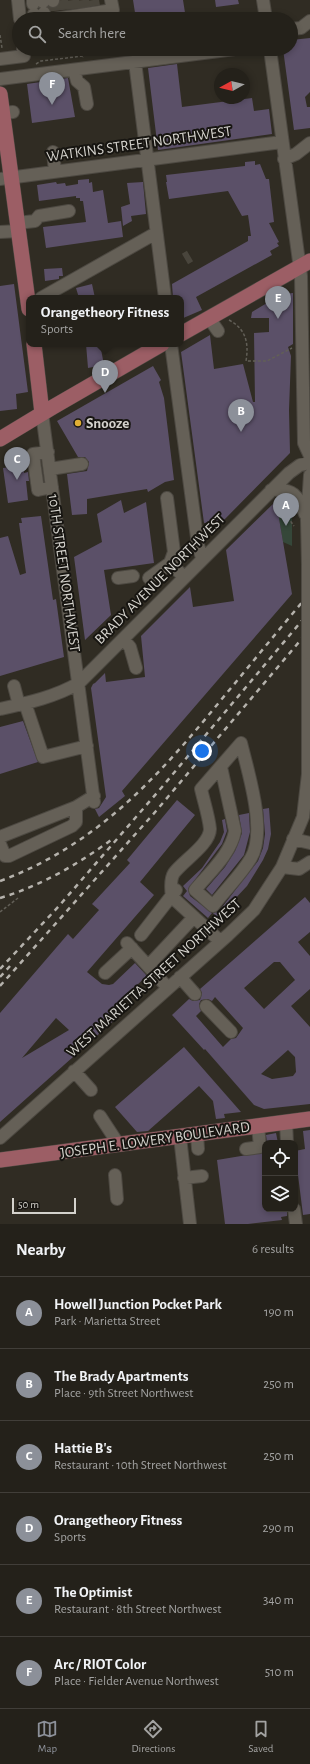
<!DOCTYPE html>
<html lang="en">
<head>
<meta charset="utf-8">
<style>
  body { margin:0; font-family:"Alegreya Sans",sans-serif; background:#302e27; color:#f1f3f6 }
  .controls { position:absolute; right:12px; bottom:12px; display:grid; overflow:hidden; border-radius:8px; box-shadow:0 2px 6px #0003 }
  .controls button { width:36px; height:36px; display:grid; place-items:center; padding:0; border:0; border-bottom:1px solid #413e39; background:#24211a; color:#f1f3f6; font:20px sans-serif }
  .compass { position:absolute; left:214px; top:68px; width:36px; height:36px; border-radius:50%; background:#24211a; box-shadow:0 2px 6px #0003; rotate:262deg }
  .scale { position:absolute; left:12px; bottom:10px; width:64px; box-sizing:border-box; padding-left:4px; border:2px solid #d4d2cc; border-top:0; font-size:11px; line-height:14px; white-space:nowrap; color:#d4d2cc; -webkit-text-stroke:3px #171511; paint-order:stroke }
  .you { position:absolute; left:202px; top:751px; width:14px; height:14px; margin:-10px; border:3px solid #fff; border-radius:50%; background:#1a73e8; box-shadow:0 0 0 6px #1a73e833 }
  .badge { display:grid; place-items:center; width:26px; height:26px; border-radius:50%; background:#8c9099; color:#fff; font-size:13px; font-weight:700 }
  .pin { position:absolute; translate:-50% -33px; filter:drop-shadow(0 1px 2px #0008) }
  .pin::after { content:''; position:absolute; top:21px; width:14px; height:12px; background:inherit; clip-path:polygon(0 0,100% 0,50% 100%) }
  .popup { position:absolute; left:26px; top:295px; width:158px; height:52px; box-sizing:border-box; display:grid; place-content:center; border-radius:8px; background:#24211a; filter:drop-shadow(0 1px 3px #0005); font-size:13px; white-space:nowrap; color:#a3a3a2 }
  .popup b { font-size:15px; color:#f1f3f6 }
  .popup::after { content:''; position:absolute; left:50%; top:100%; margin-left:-8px; border:8px solid transparent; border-top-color:#24211a }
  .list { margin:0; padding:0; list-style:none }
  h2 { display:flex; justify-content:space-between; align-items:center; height:52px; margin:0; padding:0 16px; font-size:17px }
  h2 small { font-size:13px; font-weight:400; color:#a3a3a2 }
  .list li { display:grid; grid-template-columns:26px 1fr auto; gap:12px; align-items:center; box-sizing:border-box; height:72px; padding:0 16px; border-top:1px solid #413e39 }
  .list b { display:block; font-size:15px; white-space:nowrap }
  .list p { margin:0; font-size:13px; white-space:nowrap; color:#a3a3a2 }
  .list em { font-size:13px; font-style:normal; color:#a3a3a2 }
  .icon { flex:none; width:22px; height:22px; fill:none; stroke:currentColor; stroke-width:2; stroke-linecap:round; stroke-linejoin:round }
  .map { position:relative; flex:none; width:310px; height:1224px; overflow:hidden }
  .search { position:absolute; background:#24211a; box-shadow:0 2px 6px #0003; left:12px; right:12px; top:12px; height:44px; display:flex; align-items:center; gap:10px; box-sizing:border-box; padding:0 14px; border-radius:22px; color:#a3a3a2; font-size:15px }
  .sheet { height:484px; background:#24211a }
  nav { display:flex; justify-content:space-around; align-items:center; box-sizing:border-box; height:56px; border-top:1px solid #413e39; background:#24211a; font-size:11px; color:#a3a3a2 }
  nav a { display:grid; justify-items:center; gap:2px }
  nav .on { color:#8c9099 }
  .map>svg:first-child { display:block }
</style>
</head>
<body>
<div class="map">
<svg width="310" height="1224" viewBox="0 0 310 1224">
  <rect width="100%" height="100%" fill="#302c23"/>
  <path fill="#354739" d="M280 498 288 500 292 507V546L283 542 276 501Z"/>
  <path fill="#5b5068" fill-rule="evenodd" d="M133 0H183L186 19H136Z
    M215 0H238L239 4 216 7Z
    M310 38V92L305 97 307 107H310V128L294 130 283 49H291V40Z
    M177 64 182 107 252 98 254 111 269 109 272 134 158 150 148 68Z
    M68 78 75 117 32 123 27 84Z
    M255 161V165L260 164 266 179H269L274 222 269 223 279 242 277 243 279 246 270 251 272 255 196 297 202 310 181 319V298H173L172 284 248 241V236H251L248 215 242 216 228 191 169 199 166 182H167L166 175 245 166V162Z
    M89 179V183L92 182 93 192 103 190 108 223 121 221 123 237 46 248 43 227 86 222 83 201H80V198H76V196L39 201 37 185 56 182 57 184 65 183 66 186 78 184V180Z
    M143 182 146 214 131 216 132 221 123 226 121 207 130 204 127 183Z
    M62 268 63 276H59V279L45 281 44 269Z
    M14 284 28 392 16 394 17 409 0 411V286Z
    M92 284 95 298H79L76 288Z
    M293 293V344L288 347 291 356 289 410 290 453 223 521 204 523 181 352 210 335 214 369 243 364 253 402H255L254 333 269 332V318H251L252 312 272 300V295Z
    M86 344H100L104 365 88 368Z
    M153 366 161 380 159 382 164 398 174 480 165 482 148 492 147 489 87 499V514L72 515 67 474 87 471 89 462 85 457H78L57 421Z
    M23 460 24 473 28 472 29 481H26L28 500 8 503 3 468 10 467 9 462Z
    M121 500 124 513 146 502 154 563 104 570 111 615 85 640 74 557 102 542 97 514Z
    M276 501 292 594 122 791 125 796 99 817 95 809 99 808 106 797 91 688 93 684 95 683 105 673 106 682 145 677 141 636 190 587 193 607 234 601 226 550Z
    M41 516 53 600 56 599 64 657 0 676V538L8 536 20 575 26 573 19 523H22L21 518Z
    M23 721 38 762 0 774V727Z
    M177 800 195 815 140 882 154 895 87 972 102 984 109 985 113 984 135 963 147 976 119 1001 128 1008 0 1122V1013L68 934 73 939 99 910 92 904 130 863 127 860ZM56 1018 69 1030 22 1058Z
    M269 808 271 834 268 849 263 860 247 886 217 918 213 913 219 911 258 861 263 848 265 834 263 809Z
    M249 813 250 832 244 855 212 895 206 889 225 867 235 851 242 833 239 815Z
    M225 819 227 831 222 844 188 889 190 896 212 913 208 918 183 896 187 891 183 886 202 868 220 842 224 832 222 820Z
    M305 897 310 903V932L298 942 310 956V989L291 1006 310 1027V1104L264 1109 254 1105 205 1049 204 1050 172 1015 189 999 193 1001 200 1000 202 993 200 989ZM274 962H280L295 980 264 1009 244 988ZM215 997 243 1028 236 1038 231 1039 223 1047 196 1016 201 1011 199 1004 201 1000 208 999 212 1001ZM288 1050 295 1057 296 1072 293 1076 272 1079 261 1074Z
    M184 1047 241 1112 224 1114 225 1118 216 1119 213 1101 199 1086 148 1131 137 1132 115 1107Z
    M310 1130V1214L303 1215 295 1151 305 1149 303 1131Z
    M276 1133 278 1143H267L266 1135Z
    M265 1152V1209H287V1216L281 1217 282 1220 248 1224H225L217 1160Z"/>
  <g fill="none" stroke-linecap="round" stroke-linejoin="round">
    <path stroke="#49453c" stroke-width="12" stroke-dasharray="12 6" stroke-linecap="butt" d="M62 0 63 10
      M73 0 74 9
      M83 0 84 8
      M93 0 94 6
      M53 1 54 11
      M185 259 190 256"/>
    <defs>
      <path id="minor" d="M18 0 20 19
        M33 0V4
        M42 0 43 2
        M53 0V1
        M263 0 266 19
        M44 13 45 19
        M34 14 35 19
        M54 19 113 10 111 0
        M291 29 301 28 310 21
        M270 49 301 276 304 443 310 456
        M0 59 24 56 23 49
        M135 62 165 298
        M74 70 77 81 84 87 87 104
        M0 79 235 49
        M3 113 13 112
        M53 152 55 171
        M284 159 296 154 310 143
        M0 179 282 142
        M17 223 35 221 39 216 69 211
        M0 232 19 231
        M41 298 156 233
        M209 318 218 331
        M171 344 198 545 202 558
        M42 413 94 802
        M48 452 33 454 38 490 52 487
        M50 469 82 464
        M271 490C294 488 297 495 305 514
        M167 498 174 552 170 563
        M308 565 307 520 310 475
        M118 578 133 576
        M149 578 170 563 184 577
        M123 639 130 647 136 668
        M14 686 19 705
        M25 703 43 757 87 746
        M0 709C27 703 55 697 79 683L289 473 300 465 310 463
        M221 767 235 831C231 854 209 873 195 890L213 906C225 890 241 875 251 858 267 831 248 772 241 743
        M0 837 76 807 94 796
        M293 839 310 843
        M0 844 5 856H9L72 826 76 822V807
        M282 867 299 869 310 862
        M141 935 176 890
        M220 941 172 897C171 890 170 879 174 873 183 861 210 844 210 829 209 817 204 802 201 789L241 743
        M127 943 168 988
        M149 965 194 917
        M105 973 132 948
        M180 977 195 994
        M206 1006 231 1032
        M74 1071 91 1090
        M100 1116 119 1145
        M286 1122 287 1143
        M197 1134 198 1149
        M180 1137 190 1224
        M0 1138 228 935 254 910 282 867 303 817 308 774V653
        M246 1149 260 1147 258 1126
        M115 1175 117 1199
        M184 1178 202 1176
        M294 1209 296 1224"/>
      <path id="major" d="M0 94 29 309
        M181 334 310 261
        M34 344 42 413
        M0 439 53 407 162 344
        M0 1160 310 1119"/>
    </defs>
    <use href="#minor" stroke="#4d4942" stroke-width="14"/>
    <use href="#major" stroke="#4d4942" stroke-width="16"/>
    <path stroke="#625f57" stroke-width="1.5" stroke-dasharray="3 2" stroke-linecap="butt" d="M0 35 2 48
      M115 53 119 49
      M36 64 41 61 83 56V58
      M229 320C246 329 249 343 246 361H267L292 348
      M276 501 294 526
      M284 508H287L288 510 285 511Z
      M280 515a3 3 0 1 1 6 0a3 3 0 1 1-6 0Z
      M0 912 18 898"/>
    <use href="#minor" stroke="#656057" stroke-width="12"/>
    <use href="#major" stroke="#9c5e65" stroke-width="15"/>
    <path stroke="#b5b2ac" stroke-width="2.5" stroke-dasharray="5 5" stroke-linecap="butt" d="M0 881C97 845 158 777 221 700 251 664 280 628 310 593
      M0 898C40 886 77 865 111 840
      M0 969 59 906 162 787 310 611
      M0 977 10 966
      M0 986 156 811 310 629"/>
    <defs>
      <path id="minor-bridge" d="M308 565V653"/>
    </defs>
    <use href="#minor-bridge" stroke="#4d4942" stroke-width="14" stroke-linecap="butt"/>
    <use href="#minor-bridge" stroke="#656057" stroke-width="12"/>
  </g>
  <circle fill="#e1af34" stroke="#171511" stroke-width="1.5" cx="78" cy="423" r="4"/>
  <g text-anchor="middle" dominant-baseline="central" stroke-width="4" stroke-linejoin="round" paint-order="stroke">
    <g font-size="15" fill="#d4d2cc" stroke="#171511">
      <text transform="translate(139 144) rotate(-8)">WATKINS STREET NORTHWEST</text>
      <text transform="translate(64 573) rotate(82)">10TH STREET NORTHWEST</text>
      <text transform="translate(160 579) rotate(-45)">BRADY AVENUE NORTHWEST</text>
      <text transform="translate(154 978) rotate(-42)">WEST MARIETTA STREET NORTHWEST</text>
      <text transform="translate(155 1140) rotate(-8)">JOSEPH E. LOWERY BOULEVARD</text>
    </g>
    <g font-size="15" font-weight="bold" fill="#d4d2cc" stroke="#171511" text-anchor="start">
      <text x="86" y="423">Snooze</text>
    </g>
  </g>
</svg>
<div class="controls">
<button><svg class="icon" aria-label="locate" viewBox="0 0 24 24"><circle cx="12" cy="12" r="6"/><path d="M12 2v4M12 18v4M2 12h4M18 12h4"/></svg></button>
<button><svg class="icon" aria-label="layers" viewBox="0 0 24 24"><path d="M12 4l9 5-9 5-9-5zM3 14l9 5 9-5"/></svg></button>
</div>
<svg class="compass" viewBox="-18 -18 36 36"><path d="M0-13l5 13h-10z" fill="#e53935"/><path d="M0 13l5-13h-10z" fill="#a3a3a2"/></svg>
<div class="scale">50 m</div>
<div class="you"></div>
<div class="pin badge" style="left:286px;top:526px">A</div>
<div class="pin badge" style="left:241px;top:432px">B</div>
<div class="pin badge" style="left:17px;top:480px">C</div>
<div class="pin badge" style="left:105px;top:393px">D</div>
<div class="popup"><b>Orangetheory Fitness</b>Sports</div>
<div class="pin badge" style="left:278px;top:319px">E</div>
<div class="pin badge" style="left:52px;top:105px">F</div>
<div class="search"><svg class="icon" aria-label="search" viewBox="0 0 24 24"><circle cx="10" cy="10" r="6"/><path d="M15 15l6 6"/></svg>Search here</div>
</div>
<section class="sheet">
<h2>Nearby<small>6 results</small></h2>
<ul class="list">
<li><span class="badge">A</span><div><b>Howell Junction Pocket Park</b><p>Park · Marietta Street</p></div><em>190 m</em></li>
<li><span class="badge">B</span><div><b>The Brady Apartments</b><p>Place · 9th Street Northwest</p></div><em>250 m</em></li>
<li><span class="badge">C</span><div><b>Hattie B's</b><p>Restaurant · 10th Street Northwest</p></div><em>250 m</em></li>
<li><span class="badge">D</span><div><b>Orangetheory Fitness</b><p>Sports</p></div><em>290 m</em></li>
<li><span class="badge">E</span><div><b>The Optimist</b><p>Restaurant · 8th Street Northwest</p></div><em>340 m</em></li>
<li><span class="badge">F</span><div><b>Arc / RIOT Color</b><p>Place · Fielder Avenue Northwest</p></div><em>510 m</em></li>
</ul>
</section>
<nav>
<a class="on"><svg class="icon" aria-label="map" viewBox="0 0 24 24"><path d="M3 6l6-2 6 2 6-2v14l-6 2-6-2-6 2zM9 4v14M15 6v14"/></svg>Map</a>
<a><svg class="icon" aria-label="directions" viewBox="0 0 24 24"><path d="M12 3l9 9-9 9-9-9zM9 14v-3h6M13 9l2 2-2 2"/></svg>Directions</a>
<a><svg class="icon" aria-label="saved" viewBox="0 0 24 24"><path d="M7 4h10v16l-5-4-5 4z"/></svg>Saved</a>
</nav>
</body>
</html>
